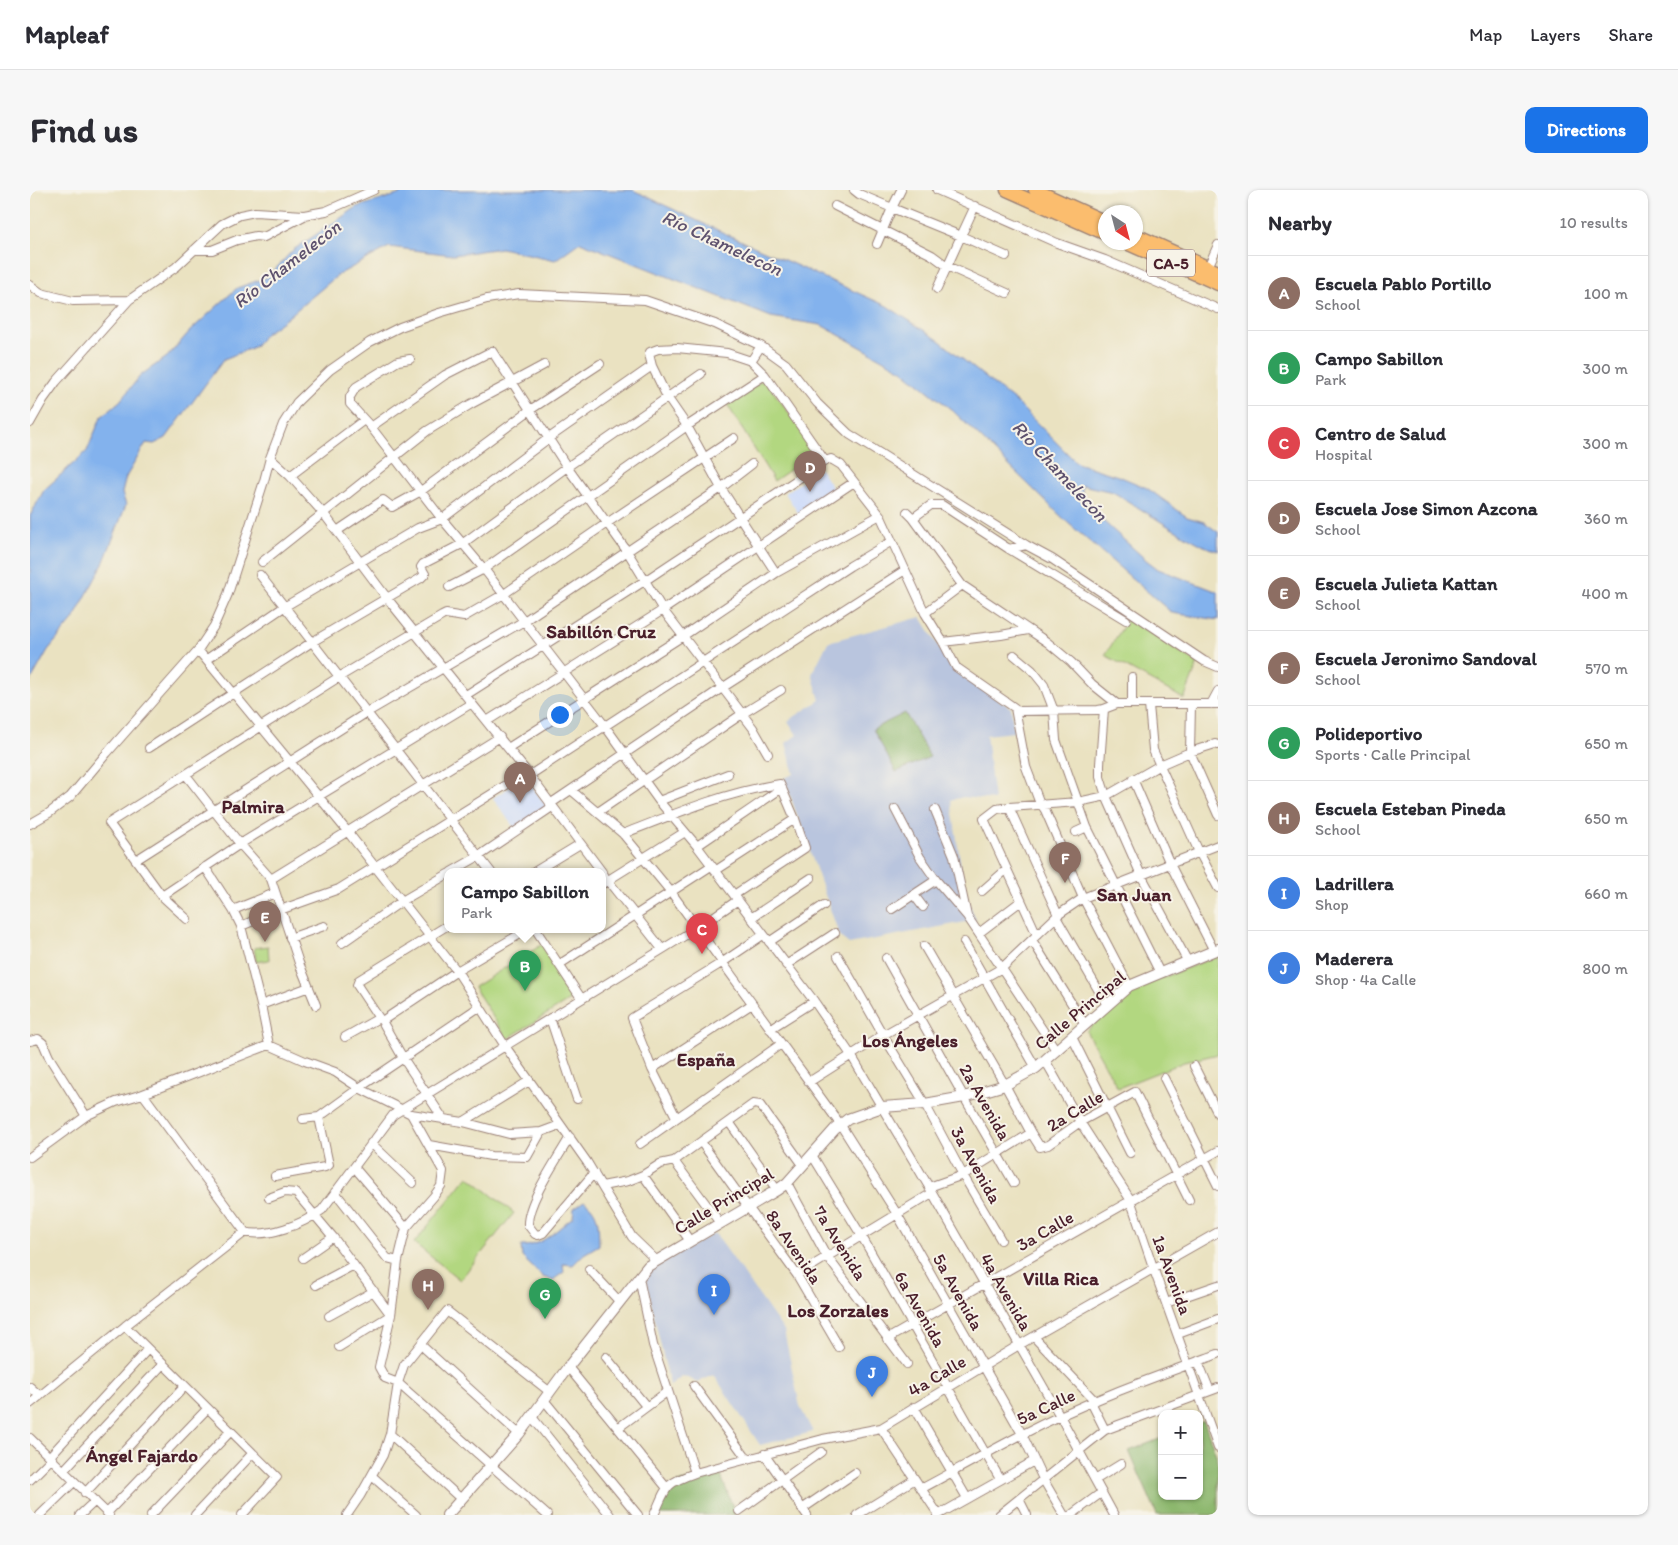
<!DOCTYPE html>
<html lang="en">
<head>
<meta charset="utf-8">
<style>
  body { margin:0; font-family:Itim,sans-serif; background:#f7f7f7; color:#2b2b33 }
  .controls { position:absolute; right:15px; bottom:15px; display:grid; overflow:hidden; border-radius:10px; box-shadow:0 1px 4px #0004 }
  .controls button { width:45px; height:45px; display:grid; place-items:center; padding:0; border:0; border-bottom:1px solid #e1e1e2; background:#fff; color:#2b2b33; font:25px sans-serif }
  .compass { position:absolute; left:1068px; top:15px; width:45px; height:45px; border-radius:50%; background:#fff; box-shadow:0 1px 4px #0004; rotate:144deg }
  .you { position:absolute; left:529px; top:524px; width:18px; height:18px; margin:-12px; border:4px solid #fff; border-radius:50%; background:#1a73e8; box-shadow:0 0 0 8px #1a73e833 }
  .badge { display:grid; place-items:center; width:32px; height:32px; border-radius:50%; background:#1a73e8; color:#fff; font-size:16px; font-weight:700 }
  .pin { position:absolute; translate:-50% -41px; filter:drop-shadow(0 1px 2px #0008) }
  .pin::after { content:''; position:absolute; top:26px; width:18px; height:15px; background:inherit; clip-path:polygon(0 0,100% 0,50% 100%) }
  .popup { position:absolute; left:414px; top:678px; width:162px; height:65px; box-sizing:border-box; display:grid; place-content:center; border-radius:10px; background:#fff; filter:drop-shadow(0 1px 4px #0005); font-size:16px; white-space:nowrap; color:#7c7c81 }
  .popup b { font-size:19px; color:#2b2b33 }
  .popup::after { content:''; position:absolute; left:50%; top:100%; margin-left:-10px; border:10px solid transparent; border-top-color:#fff }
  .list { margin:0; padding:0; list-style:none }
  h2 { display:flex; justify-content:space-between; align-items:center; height:65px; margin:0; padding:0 20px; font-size:21px }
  h2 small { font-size:16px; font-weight:400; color:#7c7c81 }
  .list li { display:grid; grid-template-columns:32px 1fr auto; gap:15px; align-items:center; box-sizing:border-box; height:75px; padding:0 20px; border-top:1px solid #e1e1e2 }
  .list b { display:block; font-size:19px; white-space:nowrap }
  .list p { margin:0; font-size:16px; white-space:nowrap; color:#7c7c81 }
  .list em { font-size:16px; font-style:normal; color:#7c7c81 }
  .map { position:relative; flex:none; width:1188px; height:1325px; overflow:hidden; border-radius:10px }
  header { display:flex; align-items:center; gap:30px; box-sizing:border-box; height:70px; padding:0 25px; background:#fff; border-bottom:1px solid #e1e1e2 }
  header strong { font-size:24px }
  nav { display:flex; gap:28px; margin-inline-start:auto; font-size:18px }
  .intro { display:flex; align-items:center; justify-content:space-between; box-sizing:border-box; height:120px; padding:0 30px }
  h1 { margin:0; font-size:35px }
  .button { padding:12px 22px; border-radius:10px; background:#1a73e8; color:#fff; font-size:18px; font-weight:700 }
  main { display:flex; gap:30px; padding:0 30px }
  aside { flex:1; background:#fff; border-radius:10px; box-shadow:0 1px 4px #0004 }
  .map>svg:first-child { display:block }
</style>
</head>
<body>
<header>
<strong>Mapleaf</strong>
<nav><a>Map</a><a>Layers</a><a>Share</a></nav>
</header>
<div class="intro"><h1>Find us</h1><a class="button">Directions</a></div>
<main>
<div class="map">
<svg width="1188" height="1325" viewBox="0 0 1188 1325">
  <rect width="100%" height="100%" fill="#f7f3e8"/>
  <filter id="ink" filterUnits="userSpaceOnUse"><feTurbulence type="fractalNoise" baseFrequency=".02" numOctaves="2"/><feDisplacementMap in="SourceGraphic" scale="10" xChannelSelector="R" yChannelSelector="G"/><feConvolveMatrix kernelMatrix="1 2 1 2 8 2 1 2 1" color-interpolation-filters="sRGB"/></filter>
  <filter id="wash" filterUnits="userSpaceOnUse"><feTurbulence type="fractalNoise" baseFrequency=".0096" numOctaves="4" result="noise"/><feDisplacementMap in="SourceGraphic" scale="20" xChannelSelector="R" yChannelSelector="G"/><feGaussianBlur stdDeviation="1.12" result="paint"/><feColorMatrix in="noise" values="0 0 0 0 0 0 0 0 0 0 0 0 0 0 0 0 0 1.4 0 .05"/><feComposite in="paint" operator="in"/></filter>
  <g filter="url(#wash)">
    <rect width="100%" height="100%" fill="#eae2c1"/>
    <path fill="#cddbfa" d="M790 279 805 302 770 326 755 303Z
      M495 587 517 617 485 639 463 608Z"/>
    <path fill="#b9c5de" d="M891 427 923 480 981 518 984 542 956 545 964 610 933 607 921 610 932 684 939 713 946 730 819 754 810 747 754 588 764 584 756 553 767 545 758 531 790 510 782 484 798 452Z
      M685 1043 754 1141 770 1217 783 1242 730 1255 684 1185 668 1192 653 1186 640 1196 615 1086 621 1079Z"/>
    <path fill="#b2d780" stroke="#7e7b56" d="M734 189 787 261 744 291 697 214Z
      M1098 429 1168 473 1154 509 1075 465Z
      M513 754 546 806 477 849 444 797Z
      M238 756 239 770 226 772 224 758Z
      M1188 766V864L1154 872 1088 898 1056 841 1101 800Z
      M438 986 484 1023 430 1090 384 1053Z"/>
    <path fill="#8db86e" stroke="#6c6c4c" d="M875 523 900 567 866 582 843 539Z
      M1174 1231 1188 1270V1325H1127L1099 1261 1132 1248V1306H1169V1233Z
      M690 1283 706 1325H628L638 1302 647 1293Z"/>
    <path fill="#83b2ed" stroke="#66688c" d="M377 0H603L674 34 857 116 910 151 986 212 1047 273 1091 287 1117 298 1157 327 1174 332 1188 342V361L1174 356 1141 338 1083 302 1052 295V306L1059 316 1072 330 1115 369 1128 379 1188 402V430L1142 423 1037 332 922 220 872 180 791 135 741 127 550 52 525 70 471 58 423 65 359 57 308 85 257 128 236 143 224 157 194 169 136 248 124 254 116 253 96 287 92 303 96 315 73 374 43 430 18 460 0 492V326L14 300 57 261 71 227 90 211 111 185 137 167 160 141 207 98 238 87 263 60 327 17 367 5Z
      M554 1011C571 1023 568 1037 569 1055L554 1064 543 1075 533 1074 534 1082 523 1090 513 1087 492 1067 491 1056C512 1057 527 1039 543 1027L544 1018Z"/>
  </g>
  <g filter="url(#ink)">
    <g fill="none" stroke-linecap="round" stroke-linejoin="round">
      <defs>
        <path id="minor" d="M824 0 829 4 862 18 847 54
          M871 0 862 18 931 46 945 16
          M907 0 1027 53 1075 70 1188 119
          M805 16 902 65 917 76 977 103
          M164 60H182L207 50 226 46 234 47 274 26
          M1178 77 1188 55
          M0 95 11 103 43 111 99 110 146 77 192 34 210 25 225 22 274 25 296 21 344 0
          M907 99 931 46 976 66
          M380 169 368 171 326 197 320 207V214L341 237 412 329 454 379 575 536 629 611 667 656 784 811 821 865 899 997 1030 1226 1084 1325
          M721 171 731 156 756 174 787 213 819 244 996 355
          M0 233 13 210 26 192 99 110
          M341 237 415 185 462 161 537 277 597 361 633 420 723 538 738 564
          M240 268 260 286 294 324 357 408 497 582 572 682
          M260 286 334 230
          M877 322 883 328 932 395 1017 452 1041 472 1062 494 1087 514
          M883 328 901 315H912L979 359 1096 430
          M307 341 353 310 362 317 391 301 500 220 570 174
          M979 359 996 355 1022 369 1174 471 1188 477
          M232 372 397 241 441 214 514 175
          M746 383 691 298 657 236 637 207 622 176 619 164 620 162 628 159 647 158 697 163 721 171 735 185 795 271
          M230 385 461 682
          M419 397 454 379 657 236 735 185
          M895 423 932 395
          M913 452 971 445 998 440
          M168 460 317 641 427 781 475 856 557 972 602 1047 627 1071
          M984 465 1002 480 1014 495 1024 521 1026 550 1057 637 1130 783
          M177 469 254 417 388 338 412 329 519 248 622 176
          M436 505 616 390 795 271 801 269 811 275 850 325 895 423 913 452 926 477 985 518 996 577 1009 611 1015 620 1053 708 1099 796
          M1102 514V487
          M1181 514 1188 501
          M1119 515 1123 560 1169 662 1188 698
          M1161 515 1160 562 1188 625
          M1074 519 1070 574V587L1076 606 1111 685 1158 772
          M987 521 1068 520 1074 519 1087 514H1188
          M457 531 633 420 824 292
          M119 558 282 452 391 388 395 384 391 377 393 374 432 354 537 277 671 184
          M478 558 653 446 746 383 850 325
          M156 585 210 654 241 689 269 773 286 815
          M500 585 820 376 862 351
          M1103 589 1140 674 1184 761
          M541 600 593 644 641 702 810 934 867 1024 992 1244 1013 1289 1034 1325
          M629 611 698 584
          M520 614 692 498 875 380
          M979 617 1028 725
          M865 619 890 667 906 690 936 725
          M905 620 924 666 937 726 1026 860
          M568 622 712 524 751 500
          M0 634 19 623 40 607 77 563 168 460 184 436 198 404 234 291 240 268 253 234 267 212 300 180 340 152 370 137 409 123 457 109 489 104 615 110 685 134 731 156
          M1046 642 1057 637
          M593 644C644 624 696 602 750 594L765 629 775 658 704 705
          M667 656 752 598
          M106 670 336 523 494 431 691 298 722 274
          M175 677 203 720 211 736 231 815 239 855
          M685 681 765 629
          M421 682 449 666 522 617
          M504 682 550 654
          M575 687 632 759
          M241 689 470 547
          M572 694 655 642
          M952 701 977 679
          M884 705 893 717
          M132 706 210 654 442 513
          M862 719 906 690
          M203 720 245 703
          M1026 727 1077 815
          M721 728 781 688
          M157 729 132 706 79 633 309 487 412 426 416 424 434 427 474 404 577 333 704 248
          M211 736 250 720 309 699 497 582
          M506 740 551 808
          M949 743 991 711
          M1007 745 954 629 967 619 979 617 1048 612 1076 606 1130 575 1160 562 1185 554 1188 555
          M260 748 294 736
          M1002 750 1055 835
          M739 752 794 715
          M934 752 1006 878
          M312 753 372 711 418 684
          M894 756 975 895 1001 943
          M808 766 853 845 895 914 933 985 971 1050
          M856 768 934 907 984 993
          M530 774 681 676
          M756 775 805 743
          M231 815 279 797
          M349 828 327 795 329 790 418 735
          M520 828 547 909
          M352 831 373 868 414 930
          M740 839 784 811
          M315 847 349 828 352 831 427 781 497 740
          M1042 847 1100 963
          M0 851 8 849 13 853 19 867 56 926
          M1015 870 1050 932 1100 1009 1124 1080 1188 1258
          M1164 876 1188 924
          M622 879 722 814
          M1134 888 1188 996
          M779 892 853 845 972 778 1028 725 1053 708 1188 655
          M113 904 215 1042C238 1048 273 1034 292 1020L363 925 667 738 708 710
          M381 924 433 932 479 944 511 942
          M646 927 622 879 602 828 693 772 733 745
          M273 929 289 927 329 898 449 817
          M433 932 499 891
          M699 932 747 1000
          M540 947C528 968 497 1012 498 1035L505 1044 508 1045 513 1043 564 983
          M671 952 767 1085 809 1157
          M341 953 383 993
          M610 954 751 854
          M399 955 461 966 497 967 511 942 530 935
          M782 965 831 1045 970 1289
          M0 967 56 926 86 912 113 904 239 855 275 871 305 882 329 898 381 924 413 981 411 996 404 1006 376 1038 368 1071 361 1125 349 1177 355 1188 368 1193 517 1325
          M644 971 690 1033
          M324 977 376 1038
          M613 985 660 1051
          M245 986 295 977 299 975 289 927
          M757 993 796 1065 877 1174
          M572 996 598 991 613 985 630 974 644 971 723 914 730 915 773 975
          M899 997 933 985 1001 943 1010 957 1018 955 1050 932 1105 902 1159 1010
          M305 1002 357 1068 368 1071
          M239 1008 255 1002 266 1003 303 1047 361 1125 309 1157
          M273 1068 303 1047
          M559 1079 589 1111
          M767 1085 902 1003
          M609 1088 623 1155 665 1283
          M286 1095 324 1075
          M1136 1113 1188 1095
          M299 1126 344 1101
          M95 1136 247 1287 212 1325
          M1148 1144 1188 1129
          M1004 1147 1065 1211
          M857 1149 1188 961
          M391 1155 489 1244
          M576 1167 616 1216
          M1168 1171 1180 1201
          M538 1177 636 1297
          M664 1196 717 1269
          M0 1197 10 1206
          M514 1210 608 1325
          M1061 1212 1075 1240
          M0 1214 95 1136 215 1042
          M884 1217 937 1308
          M502 1227 580 1325
          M588 1238 638 1201
          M851 1238 908 1324
          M360 1244 431 1309
          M0 1248 79 1325
          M734 1264 777 1325
          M20 1266 118 1159
          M34 1280 133 1174
          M342 1286 386 1325
          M0 1290 22 1268
          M1065 1290 1091 1274
          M891 1299C925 1281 958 1262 991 1245 1054 1212 1122 1188 1188 1164
          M55 1303 155 1196
          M989 1309 997 1325
          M772 1319 825 1283
          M709 1321 791 1262
          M77 1323 177 1219
          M10 1325 44 1292
          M50 1325 65 1311
          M121 1325 200 1242
          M165 1325 222 1264
          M317 1325 330 1306 353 1265 360 1244 368 1193 374 1175 417 1121 520 1202
          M624 1325C637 1296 634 1294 665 1283L793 1249 851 1238 989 1155 1188 1042
          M827 1325 885 1289
          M908 1325 1004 1271
          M969 1325 1075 1240 1188 1198
          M1041 1325 1071 1303"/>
        <path id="tertiary" d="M417 1325 489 1244 538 1177 618 1076 747 1000 757 993 805 939 818 929 852 917 895 914 934 907 975 895 1006 878 1099 796 1188 759"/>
        <path id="trunk" d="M977 0 1076 44
          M1005 0 1076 32
          M1106 45 1188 82
          M1094 52 1188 94"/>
      </defs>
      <use href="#minor" stroke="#9a8076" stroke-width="10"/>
      <use href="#tertiary" stroke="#9a8076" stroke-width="12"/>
      <use href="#trunk" stroke="#9a8076" stroke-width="15"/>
      <use href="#minor" stroke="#fff" stroke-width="8"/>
      <use href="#tertiary" stroke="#fff" stroke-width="10"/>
      <use href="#trunk" stroke="#fbbd6e" stroke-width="12"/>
    </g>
  </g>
  <g text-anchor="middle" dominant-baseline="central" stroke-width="4" stroke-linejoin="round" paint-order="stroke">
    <rect fill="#f7f3e8" stroke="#7e5f64" stroke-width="1" x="1117" y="59.5" width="48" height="27" rx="4"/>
    <g font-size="16" font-weight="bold" fill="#4a1f2b">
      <text x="1141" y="73">CA-5</text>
    </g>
    <g font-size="18" fill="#4a1f2b" stroke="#f7f3e8">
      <text transform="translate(1050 820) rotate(-40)">Calle Principal</text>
      <text transform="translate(955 912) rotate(60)">2a Avenida</text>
      <text transform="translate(1045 921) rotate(-31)">2a Calle</text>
      <text transform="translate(946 975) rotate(61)">3a Avenida</text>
      <text transform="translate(694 1011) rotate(-31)">Calle Principal</text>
      <text transform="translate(1015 1041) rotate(-30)">3a Calle</text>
      <text transform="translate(810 1053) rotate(58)">7a Avenida</text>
      <text transform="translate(764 1057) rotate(56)">8a Avenida</text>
      <text transform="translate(1142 1085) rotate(70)">1a Avenida</text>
      <text transform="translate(928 1102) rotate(61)">5a Avenida</text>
      <text transform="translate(976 1102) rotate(60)">4a Avenida</text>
      <text transform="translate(890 1119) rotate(60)">6a Avenida</text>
      <text transform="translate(907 1186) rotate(-31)">4a Calle</text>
      <text transform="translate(1016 1217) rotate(-25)">5a Calle</text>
    </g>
    <g font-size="19" font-style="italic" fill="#5e526f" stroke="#f7f3e8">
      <text transform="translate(692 53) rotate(25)">Río Chamelecón</text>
      <text transform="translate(257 74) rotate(-38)">Río Chamelecón</text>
      <text transform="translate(1030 281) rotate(47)">Río Chamelecón</text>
    </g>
    <g font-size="19" font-weight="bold" fill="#4a1f2b" stroke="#f7f3e8">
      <text x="571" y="441">Sabillón Cruz</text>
      <text x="223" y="616">Palmira</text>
      <text x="1104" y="704">San Juan</text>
      <text x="880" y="850">Los Ángeles</text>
      <text x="676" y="869">España</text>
      <text x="1031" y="1088">Villa Rica</text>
      <text x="808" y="1120">Los Zorzales</text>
      <text x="112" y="1265">Ángel Fajardo</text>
    </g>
  </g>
</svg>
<div class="controls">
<button>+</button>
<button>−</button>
</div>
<svg class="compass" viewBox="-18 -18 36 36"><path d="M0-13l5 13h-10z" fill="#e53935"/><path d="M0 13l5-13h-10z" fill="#7c7c81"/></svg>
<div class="you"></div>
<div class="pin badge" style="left:490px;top:613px;background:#8d6e63">A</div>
<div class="pin badge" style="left:495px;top:801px;background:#2e9e5b">B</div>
<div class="popup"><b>Campo Sabillon</b>Park</div>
<div class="pin badge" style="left:672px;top:764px;background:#e0444e">C</div>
<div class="pin badge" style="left:780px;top:302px;background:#8d6e63">D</div>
<div class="pin badge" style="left:235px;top:752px;background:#8d6e63">E</div>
<div class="pin badge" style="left:1035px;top:693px;background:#8d6e63">F</div>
<div class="pin badge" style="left:515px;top:1129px;background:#2e9e5b">G</div>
<div class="pin badge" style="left:398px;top:1120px;background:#8d6e63">H</div>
<div class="pin badge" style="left:684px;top:1125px;background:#3f7fe0">I</div>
<div class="pin badge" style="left:842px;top:1207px;background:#3f7fe0">J</div>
</div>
<aside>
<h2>Nearby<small>10 results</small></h2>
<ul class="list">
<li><span class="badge" style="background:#8d6e63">A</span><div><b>Escuela Pablo Portillo</b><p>School</p></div><em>100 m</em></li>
<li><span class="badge" style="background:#2e9e5b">B</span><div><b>Campo Sabillon</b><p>Park</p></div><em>300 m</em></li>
<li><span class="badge" style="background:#e0444e">C</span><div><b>Centro de Salud</b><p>Hospital</p></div><em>300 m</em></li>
<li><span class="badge" style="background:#8d6e63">D</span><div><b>Escuela Jose Simon Azcona</b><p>School</p></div><em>360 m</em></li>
<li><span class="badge" style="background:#8d6e63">E</span><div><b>Escuela Julieta Kattan</b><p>School</p></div><em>400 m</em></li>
<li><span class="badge" style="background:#8d6e63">F</span><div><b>Escuela Jeronimo Sandoval</b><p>School</p></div><em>570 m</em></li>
<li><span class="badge" style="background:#2e9e5b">G</span><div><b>Polideportivo</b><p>Sports · Calle Principal</p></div><em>650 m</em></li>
<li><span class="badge" style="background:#8d6e63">H</span><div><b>Escuela Esteban Pineda</b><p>School</p></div><em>650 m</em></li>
<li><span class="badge" style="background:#3f7fe0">I</span><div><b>Ladrillera</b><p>Shop</p></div><em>660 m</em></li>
<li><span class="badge" style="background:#3f7fe0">J</span><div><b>Maderera</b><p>Shop · 4a Calle</p></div><em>800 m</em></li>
</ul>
</aside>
</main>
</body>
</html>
